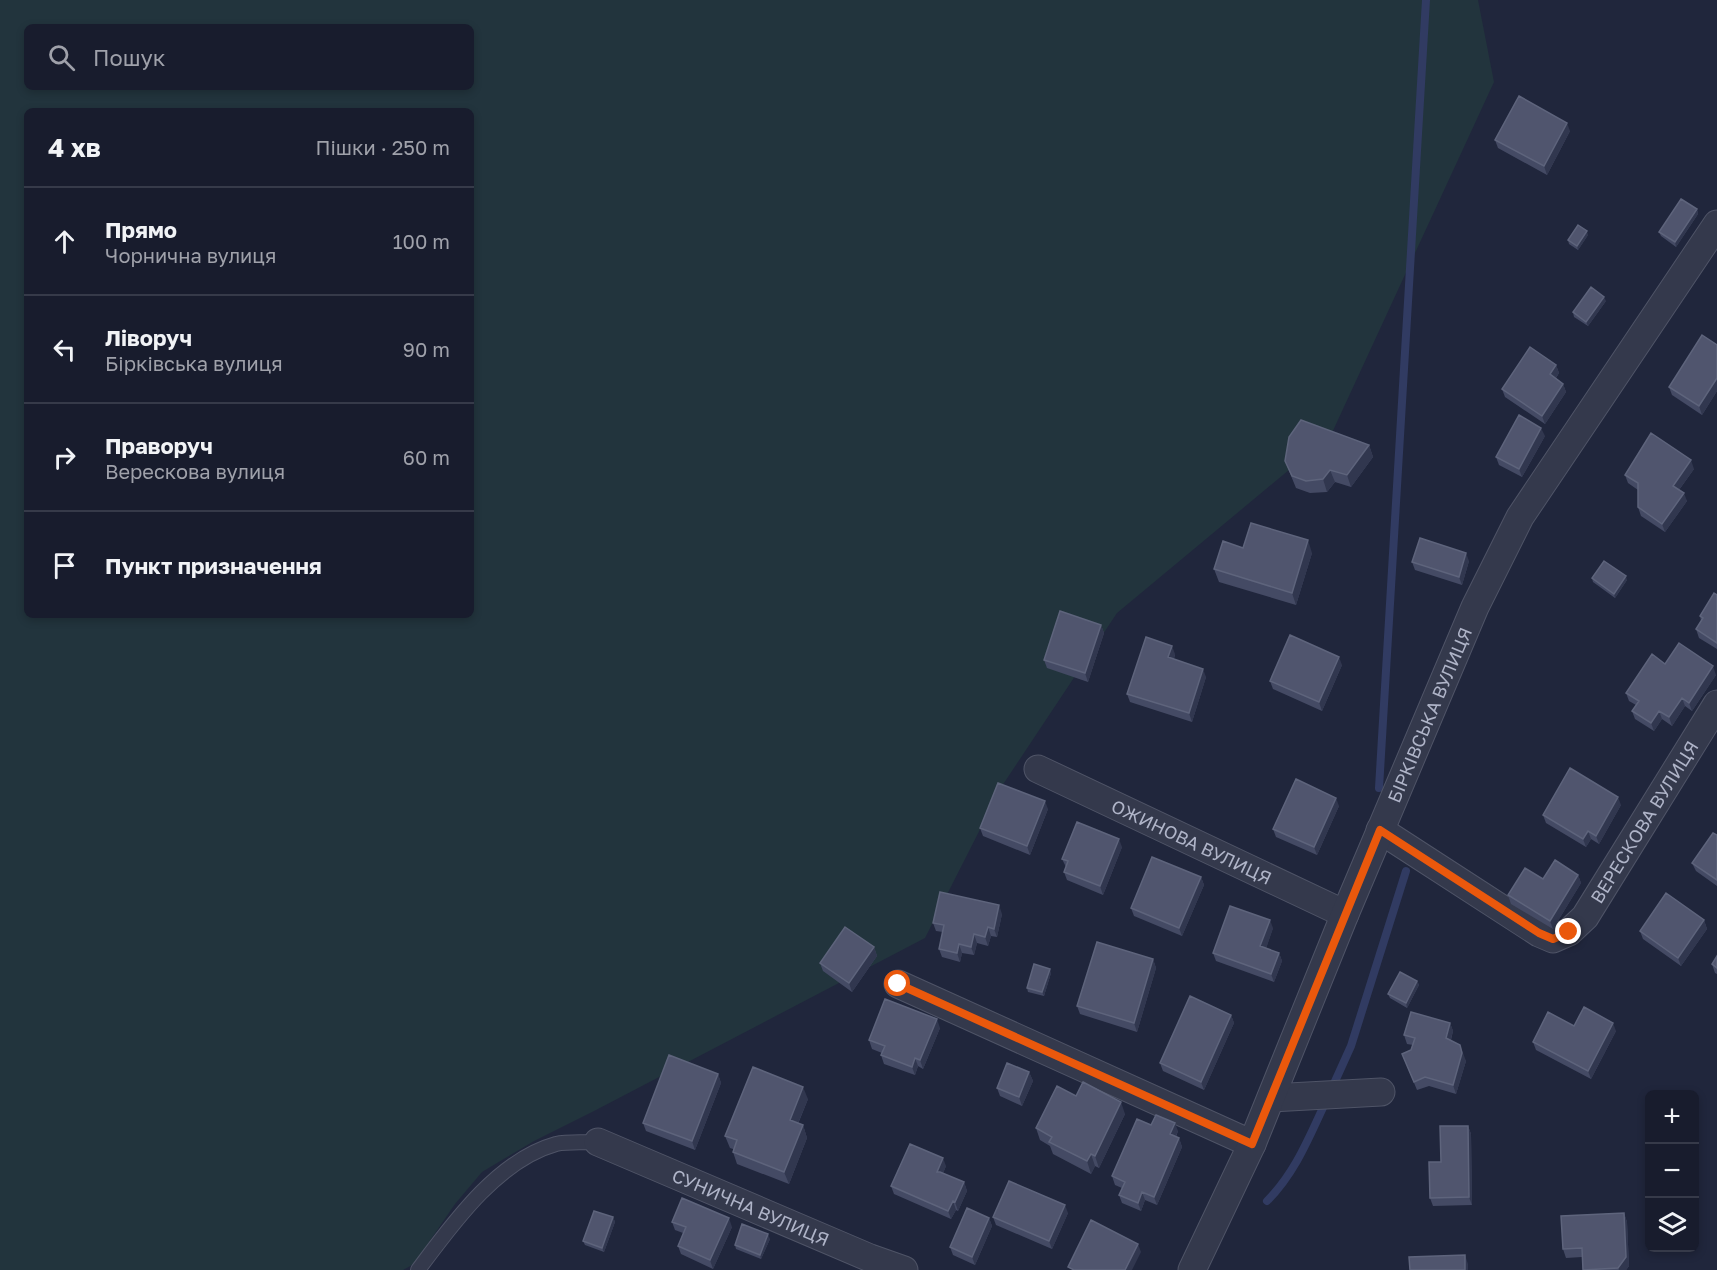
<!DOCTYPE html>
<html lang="uk">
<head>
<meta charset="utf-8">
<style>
  body { margin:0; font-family:"Golos Text",sans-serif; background:#252939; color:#f1f3f6 }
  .controls { position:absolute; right:18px; bottom:18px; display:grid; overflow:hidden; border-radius:9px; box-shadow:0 3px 9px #0003 }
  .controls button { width:54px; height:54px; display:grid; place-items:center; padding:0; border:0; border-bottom:2px solid #363a49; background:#181c2d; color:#f1f3f6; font:30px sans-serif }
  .stop { position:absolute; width:18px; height:18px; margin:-14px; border:4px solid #ea580c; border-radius:50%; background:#fff }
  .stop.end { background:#ea580c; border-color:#fff; box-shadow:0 2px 6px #0008 }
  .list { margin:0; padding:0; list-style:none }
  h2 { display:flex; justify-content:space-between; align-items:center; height:78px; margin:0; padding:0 24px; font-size:26px }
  h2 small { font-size:20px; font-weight:400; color:#9fa1aa }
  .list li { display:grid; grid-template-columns:39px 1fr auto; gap:18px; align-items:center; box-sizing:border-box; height:108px; padding:0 24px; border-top:2px solid #363a49 }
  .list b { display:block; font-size:22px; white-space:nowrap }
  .list p { margin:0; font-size:20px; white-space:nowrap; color:#9fa1aa }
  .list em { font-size:20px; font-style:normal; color:#9fa1aa }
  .icon { flex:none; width:33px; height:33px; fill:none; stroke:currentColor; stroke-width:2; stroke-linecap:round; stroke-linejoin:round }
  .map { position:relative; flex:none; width:1717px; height:1270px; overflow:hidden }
  .search { position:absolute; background:#181c2d; box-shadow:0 3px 9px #0003; left:24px; top:24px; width:450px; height:66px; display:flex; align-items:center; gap:15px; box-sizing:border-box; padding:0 21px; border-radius:9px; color:#9fa1aa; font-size:22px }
  .panel { position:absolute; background:#181c2d; box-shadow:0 3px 9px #0003; left:24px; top:108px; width:450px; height:510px; border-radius:9px }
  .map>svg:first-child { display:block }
</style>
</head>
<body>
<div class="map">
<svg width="1717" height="1270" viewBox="0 0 1717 1270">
  <rect width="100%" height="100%" fill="#20263c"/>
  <path fill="#22343d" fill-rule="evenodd" d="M0 0H1478L1494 82 1331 435 1117 613 1002 786 925 938 596 1110 534 1141 482 1172 455 1204 414 1264 403 1270H0ZM27 27H471V87H27ZM27 111H471V615H27Z"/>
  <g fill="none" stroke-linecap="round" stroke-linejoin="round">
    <path stroke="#313b62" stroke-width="8" d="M1379 788 1426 0
      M1332 1088 1351 1046 1406 871
      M1267 1201C1296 1172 1310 1135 1327 1099"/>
    <defs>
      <path id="lane" d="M418 1270C453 1223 498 1160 556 1144 569 1141 585 1143 598 1142"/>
      <g id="street">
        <path id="s1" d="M1038 769 1345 914"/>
        <path id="s2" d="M1380 830 1539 933 1553 939 1569 932 1585 917 1717 704"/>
        <path d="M898 984 1252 1144"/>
        <path d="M1271 1098 1381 1092"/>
        <path id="s3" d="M598 1142 870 1258 904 1270"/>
        <path id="s4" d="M1192 1270 1252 1144 1345 914 1475 607 1520 517 1717 224"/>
      </g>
    </defs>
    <use href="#lane" stroke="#4f5467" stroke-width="16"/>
    <use href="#street" stroke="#4f5467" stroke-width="29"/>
    <use href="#lane" stroke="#34394c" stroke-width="14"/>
    <use href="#street" stroke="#34394c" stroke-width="27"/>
  </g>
  <path fill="#444a64" d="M1570 131 1547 175 1498 148 1495 140Z
    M1697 209 1698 214 1676 247 1661 236 1659 232Z
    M1588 235 1578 250 1569 244 1568 240Z
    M1606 301 1588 326 1574 317 1573 312Z
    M1717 345V391L1702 415 1672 395 1669 387Z
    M1556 365 1559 373 1556 378 1563 384 1566 392 1545 424 1505 397 1502 389Z
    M1545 436 1522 477 1499 465 1496 457Z
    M1369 445 1373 457 1351 487 1335 482 1327 492 1310 493 1296 488 1285 461Z
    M1694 469 1679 490 1687 501 1665 532 1641 516 1638 507V490L1628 483 1625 475Z
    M1243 548 1312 553 1296 605 1219 582 1214 569Z
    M1469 561 1462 585 1415 570 1412 562Z
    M1592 578 1627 580 1615 598 1593 582Z
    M1717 595V649L1699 638 1696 629 1701 621 1700 616Z
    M1101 625 1104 633 1088 682 1047 668 1044 660Z
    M1175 654 1174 659 1206 677 1192 722 1130 702 1127 694Z
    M1665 664 1716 675 1692 711 1685 706 1672 726 1662 719 1654 731 1635 719 1632 711 1636 705 1629 701 1626 693Z
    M1342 665 1322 711 1273 689 1270 681Z
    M1621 805 1599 844 1591 839 1586 847 1546 823 1543 815Z
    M1339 806 1317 855 1276 837 1273 829Z
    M1048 809 1030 855 983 836 980 828Z
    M1717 835V886L1696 871 1692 863Z
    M1122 847 1103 895 1067 880 1064 872 1066 867 1062 859Z
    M1578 875 1581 883 1553 929 1511 904 1508 895Z
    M1201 877 1204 885 1182 936 1134 916 1131 908Z
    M1002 914 997 937 991 936 988 946 977 943 974 955 962 953 960 962 942 957 939 949 943 932 936 931 933 923Z
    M1704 920 1707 929 1681 966 1643 939 1640 931Z
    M1273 928 1266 948 1279 953 1282 961 1274 982 1216 961 1213 953Z
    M874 947 877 956 852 992 823 971 820 963Z
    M1717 956V974L1715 973 1712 964Z
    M1153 959 1156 968 1137 1032 1080 1014 1077 1006Z
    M1051 973 1044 996 1028 992 1027 988Z
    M1417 981 1419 985 1407 1008 1390 998 1388 994Z
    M1231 1015 1234 1023 1204 1090 1163 1071 1160 1063Z
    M1450 1023 1453 1031 1451 1040 1466 1061 1456 1094 1429 1086 1417 1090 1402 1054 1411 1050 1413 1045 1407 1044 1404 1035Z
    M1574 1026 1616 1031 1591 1079 1536 1050 1533 1042Z
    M940 1028 923 1069 918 1066 915 1075 884 1064 881 1055 882 1053 872 1049 869 1040Z
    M1029 1072 1033 1081 1022 1106 1000 1096 997 1088Z
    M718 1074 721 1083 695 1150 646 1131 643 1123Z
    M1076 1096 1125 1114 1099 1168 1095 1166 1091 1174 1053 1154 1050 1146 1040 1140 1036 1128Z
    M808 1099 798 1124 803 1125 807 1138 789 1184 737 1164 733 1152V1149L730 1148 725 1136Z
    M1151 1125 1178 1131 1176 1137 1179 1138 1182 1147 1157 1205 1145 1200 1141 1211 1122 1203 1119 1195 1122 1188 1115 1185 1112 1176Z
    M1468 1126 1471 1134 1472 1205 1433 1206 1430 1198 1441 1162Z
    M946 1166 943 1173 964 1182 967 1191 958 1211 956 1210 951 1219 894 1194 891 1186Z
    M1068 1213 1052 1249 996 1225 993 1217Z
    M1624 1213 1627 1222 1629 1266 1626 1270H1583L1582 1257 1566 1258 1563 1249Z
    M613 1217 615 1222 604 1252 585 1245 583 1241Z
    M989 1218 992 1226 975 1265 953 1255 950 1247Z
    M672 1222 732 1227 713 1269 681 1254 678 1246 683 1233 675 1230Z
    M770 1239 761 1259 736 1249 735 1245Z"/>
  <path fill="#31374f" d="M1567 123 1570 131 1547 175 1544 166Z
    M1697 209 1698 214 1676 247 1675 242Z
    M1587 231 1588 235 1578 250 1577 246Z
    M1604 297 1606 301 1588 326 1586 322Z
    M1556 365 1559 373 1553 382 1550 374Z
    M1717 378V391L1702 415 1699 406Z
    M1563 384 1566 392 1545 424 1542 416Z
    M1541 428 1545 436 1522 477 1519 469Z
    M1369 445 1373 457 1351 487 1347 475Z
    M1691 460 1694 469 1676 494 1673 486Z
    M1330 470 1335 482 1327 492 1323 479Z
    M1684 493 1687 501 1665 532 1662 524Z
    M1308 540 1312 553 1296 605 1292 593Z
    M1466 553 1469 561 1462 585 1459 577Z
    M1626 576 1627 580 1615 598 1614 594Z
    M1101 625 1104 633 1088 682 1085 673Z
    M1172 646 1175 654 1171 666 1168 657Z
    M1339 657 1342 665 1322 711 1319 702Z
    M1713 666 1716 675 1692 711 1689 703Z
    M1203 669 1206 677 1192 722 1189 713Z
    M1682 698 1685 706 1672 726 1669 717Z
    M1659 711 1662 719 1654 731 1651 723Z
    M1618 797 1621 805 1599 844 1596 836Z
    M1336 798 1339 806 1317 855 1314 847Z
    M1045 801 1048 809 1030 855 1027 846Z
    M1588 831 1591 839 1586 847 1583 839Z
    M1119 839 1122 847 1103 895 1100 886Z
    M1578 875 1581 883 1553 929 1550 921Z
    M1201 877 1204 885 1182 936 1179 928Z
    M999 905 1002 914 997 937 994 929Z
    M1270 920 1273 928 1264 955 1260 946Z
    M1704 920 1707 929 1681 966 1678 958Z
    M988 927 991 936 988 946 985 937Z
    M974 934 977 943 974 955 971 947Z
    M959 944 962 953 960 962 957 953Z
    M874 947 877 956 852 992 849 983Z
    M1279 953 1282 961 1274 982 1271 974Z
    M1153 959 1156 968 1137 1032 1134 1023Z
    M1050 969 1051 973 1044 996 1042 992Z
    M1417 981 1419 985 1407 1008 1406 1003Z
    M1231 1015 1234 1023 1204 1090 1201 1082Z
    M937 1019 940 1028 923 1069 920 1060Z
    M1450 1023 1453 1031 1449 1046 1446 1038Z
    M1613 1023 1616 1031 1591 1079 1588 1071Z
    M1460 1045 1466 1061 1456 1094 1453 1085Z
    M915 1058 918 1066 915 1075 912 1067Z
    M1029 1072 1033 1081 1022 1106 1019 1097Z
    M718 1074 721 1083 695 1150 692 1141Z
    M803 1087 808 1099 794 1133 790 1120Z
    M1121 1102 1125 1114 1099 1168 1095 1156Z
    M1175 1123 1178 1131 1173 1142 1170 1134Z
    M803 1125 807 1138 789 1184 784 1172Z
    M1468 1126 1471 1134 1472 1205 1469 1197Z
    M1179 1138 1182 1147 1157 1205 1154 1197Z
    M1091 1154 1095 1166 1091 1174 1087 1161Z
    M943 1158 946 1166 940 1181 937 1172Z
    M964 1182 967 1191 958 1211 955 1202Z
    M1142 1192 1145 1200 1141 1211 1138 1203Z
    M953 1201 956 1210 951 1219 948 1211Z
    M1065 1205 1068 1213 1052 1249 1049 1241Z
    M1624 1213 1627 1222 1629 1266 1626 1270H1619L1618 1268Z
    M613 1217 615 1222 604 1252 602 1248Z
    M729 1218 732 1227 713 1269 710 1260Z
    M989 1218 992 1226 975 1265 972 1257Z
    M768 1234 770 1239 761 1259 760 1255Z
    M1138 1244 1141 1252 1132 1270H1125Z
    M1465 1255 1468 1264V1270H1465Z"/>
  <path fill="#50556e" stroke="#5e647c" stroke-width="1.5" d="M1519 96 1567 123 1544 166 1495 140Z
    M1681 199 1697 209 1675 242 1659 232Z
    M1578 225 1587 231 1577 246 1568 240Z
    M1591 287 1604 297 1586 322 1573 312Z
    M1702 335 1717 345V378L1699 406 1669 387Z
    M1530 347 1556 365 1550 374 1563 384 1542 416 1502 389Z
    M1519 415 1541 428 1519 469 1496 457Z
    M1301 420 1369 445 1347 475 1330 470 1323 479 1306 481 1292 476 1285 461 1289 437Z
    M1651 433 1691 460 1673 486 1684 493 1662 524 1638 507V483L1625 475Z
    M1251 523 1308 540 1292 593 1214 569 1223 541 1243 548Z
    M1420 538 1466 553 1459 577 1412 562Z
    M1604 561 1626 576 1614 594 1592 578Z
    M1714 593 1717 595V643L1696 629 1703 618 1700 616Z
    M1060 611 1101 625 1085 673 1044 660Z
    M1290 635 1339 657 1319 702 1270 681Z
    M1146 637 1172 646 1168 657 1203 669 1189 713 1127 694Z
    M1679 643 1713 666 1689 703 1682 698 1669 717 1659 711 1651 723 1632 711 1639 701 1626 693 1652 654 1665 664Z
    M1570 768 1618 797 1596 836 1588 831 1583 839 1543 815Z
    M1296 779 1336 798 1314 847 1273 829Z
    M998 783 1045 801 1027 846 980 828Z
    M1077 822 1119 839 1100 886 1064 872 1068 861 1062 859Z
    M1713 833 1717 835V880L1692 863Z
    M1152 857 1201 877 1179 928 1131 908Z
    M1555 860 1578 875 1550 921 1508 895 1525 868 1543 879Z
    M940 892 999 905 994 929 988 927 985 937 974 934 971 947 959 944 957 953 939 949 944 925 933 923Z
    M1666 893 1704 920 1678 958 1640 931Z
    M1230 906 1270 920 1260 946 1279 953 1271 974 1213 953Z
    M845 927 874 947 849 983 820 963Z
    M1097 942 1153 959 1134 1023 1077 1006Z
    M1717 956V968L1712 964Z
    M1034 964 1050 969 1042 992 1027 988Z
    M1400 972 1417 981 1406 1003 1388 994Z
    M1190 996 1231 1015 1201 1082 1160 1063Z
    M885 999 937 1019 920 1060 915 1058 912 1067 881 1055 885 1046 869 1040Z
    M1584 1007 1613 1023 1588 1071 1533 1042 1548 1012 1574 1026Z
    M1411 1012 1450 1023 1446 1038 1460 1045 1462 1053 1453 1085 1425 1077 1414 1082 1402 1054 1411 1050 1415 1038 1404 1035Z
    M669 1055 718 1074 692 1141 643 1123Z
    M1007 1063 1029 1072 1019 1097 997 1088Z
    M753 1067 803 1087 790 1120 803 1125 784 1172 733 1152 737 1140 725 1136Z
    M1083 1082 1121 1102 1095 1156 1091 1154 1087 1161 1049 1142 1052 1137 1036 1128 1057 1086 1076 1096Z
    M1156 1115 1175 1123 1170 1134 1179 1138 1154 1197 1142 1192 1138 1203 1119 1195 1125 1182 1112 1176 1137 1119 1151 1125Z
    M1440 1126H1468L1469 1197 1430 1198 1429 1162H1441Z
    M910 1144 943 1158 937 1172H940L964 1182 955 1202 953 1201 948 1211 891 1186Z
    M1009 1181 1065 1205 1049 1241 993 1217Z
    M682 1198 729 1218 710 1260 678 1246 686 1227 672 1222Z
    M967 1208 989 1218 972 1257 950 1247Z
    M594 1211 613 1217 602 1248 583 1241Z
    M1624 1213 1626 1257 1618 1268 1583 1270 1582 1248 1563 1249 1561 1216Z
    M1091 1220 1138 1244 1125 1270H1074L1068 1267Z
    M742 1224 768 1234 760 1255 735 1245Z
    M1465 1255V1270H1410L1409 1257Z"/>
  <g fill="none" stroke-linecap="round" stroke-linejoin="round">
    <path stroke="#ea580c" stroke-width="8" d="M898 984 1252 1144 1380 830 1539 933 1553 939 1569 932"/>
  </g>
  <g text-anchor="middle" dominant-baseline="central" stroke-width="4.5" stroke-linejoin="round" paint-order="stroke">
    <g font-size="18" fill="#afb4c8" stroke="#191e30">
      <text stroke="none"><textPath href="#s4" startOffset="604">БІРКІВСЬКА ВУЛИЦЯ</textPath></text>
      <text stroke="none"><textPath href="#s2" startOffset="356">ВЕРЕСКОВА ВУЛИЦЯ</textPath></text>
      <text stroke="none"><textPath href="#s1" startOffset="170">ОЖИНОВА ВУЛИЦЯ</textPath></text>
      <text stroke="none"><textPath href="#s3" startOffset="166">СУНИЧНА ВУЛИЦЯ</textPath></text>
    </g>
  </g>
</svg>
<div class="controls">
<button>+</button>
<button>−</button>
<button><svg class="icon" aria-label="layers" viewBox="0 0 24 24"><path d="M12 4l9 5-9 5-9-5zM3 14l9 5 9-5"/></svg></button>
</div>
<div class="stop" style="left:898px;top:984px"></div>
<div class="stop end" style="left:1569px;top:932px"></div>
<div class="search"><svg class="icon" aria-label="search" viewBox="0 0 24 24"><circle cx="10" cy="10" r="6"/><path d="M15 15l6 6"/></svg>Пошук</div>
<section class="panel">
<h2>4 хв<small>Пішки · 250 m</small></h2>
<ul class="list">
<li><svg class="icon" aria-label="ahead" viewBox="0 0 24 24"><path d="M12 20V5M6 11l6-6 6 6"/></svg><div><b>Прямо</b><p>Чорнична вулиця</p></div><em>100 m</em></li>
<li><svg class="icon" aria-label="left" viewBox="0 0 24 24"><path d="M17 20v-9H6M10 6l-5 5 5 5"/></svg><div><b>Ліворуч</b><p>Бірківська вулиця</p></div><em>90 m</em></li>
<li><svg class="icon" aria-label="right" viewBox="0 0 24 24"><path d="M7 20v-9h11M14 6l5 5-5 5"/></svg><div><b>Праворуч</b><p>Верескова вулиця</p></div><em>60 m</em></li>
<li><svg class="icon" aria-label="arrive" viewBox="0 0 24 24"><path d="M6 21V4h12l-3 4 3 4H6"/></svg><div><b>Пункт призначення</b></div></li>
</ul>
</section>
</div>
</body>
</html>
